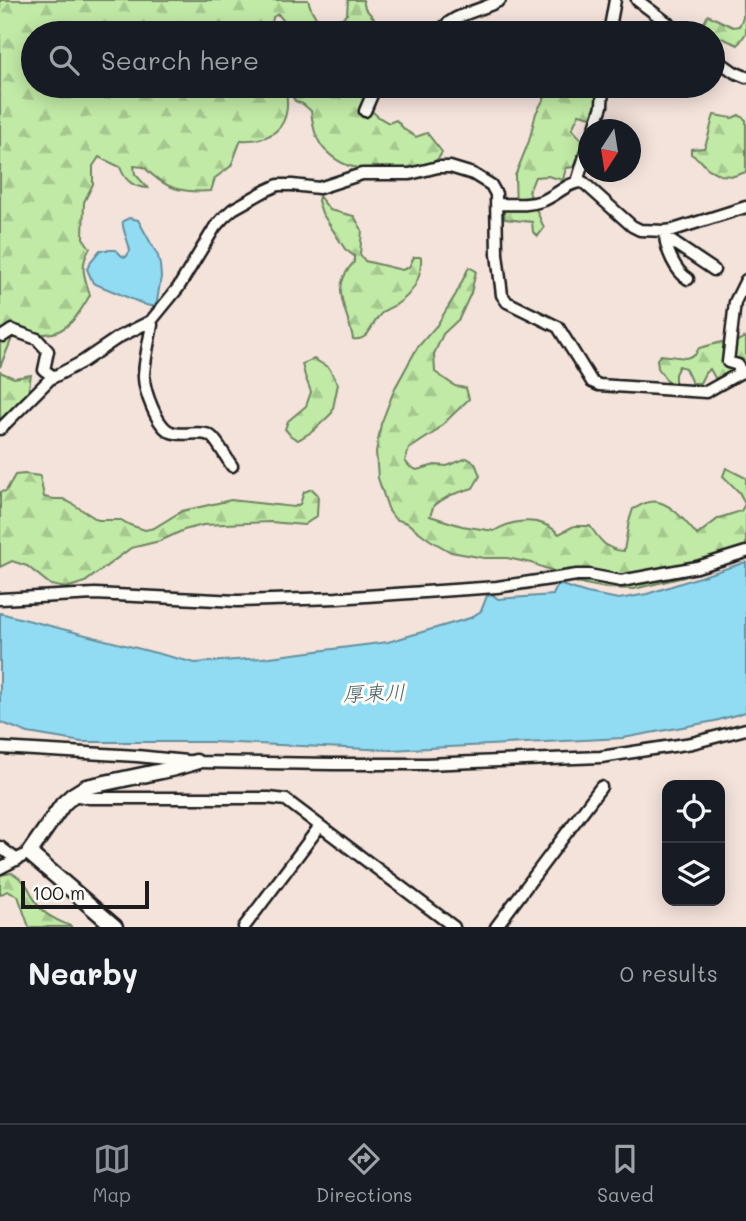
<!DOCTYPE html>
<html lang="en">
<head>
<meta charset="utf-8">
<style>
  body { margin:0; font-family:Mali,"Klee One",sans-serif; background:#20242c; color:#f1f3f6 }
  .controls { position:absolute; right:21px; bottom:21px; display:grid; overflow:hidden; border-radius:14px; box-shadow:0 4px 18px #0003 }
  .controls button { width:63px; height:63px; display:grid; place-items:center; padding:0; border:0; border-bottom:2px solid #363941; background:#171b24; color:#f1f3f6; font:35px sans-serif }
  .compass { position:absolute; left:578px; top:119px; width:63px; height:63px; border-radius:50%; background:#171b24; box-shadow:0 4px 18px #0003; rotate:192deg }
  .scale { position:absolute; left:21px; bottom:18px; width:128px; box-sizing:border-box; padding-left:7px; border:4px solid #1c1c1c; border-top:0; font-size:19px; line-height:24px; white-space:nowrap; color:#1c1c1c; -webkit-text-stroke:5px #fdfcf7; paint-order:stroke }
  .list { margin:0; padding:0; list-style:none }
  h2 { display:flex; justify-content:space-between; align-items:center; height:91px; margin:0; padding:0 28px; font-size:30px }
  h2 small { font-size:23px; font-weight:400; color:#9ea1a6 }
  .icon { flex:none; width:38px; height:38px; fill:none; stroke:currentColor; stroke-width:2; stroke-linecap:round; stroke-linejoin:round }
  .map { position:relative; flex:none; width:746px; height:927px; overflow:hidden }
  .search { position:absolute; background:#171b24; box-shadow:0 4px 18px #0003; left:21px; right:21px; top:21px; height:77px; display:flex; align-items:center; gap:18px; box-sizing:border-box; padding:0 24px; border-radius:38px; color:#9ea1a6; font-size:26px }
  .sheet { height:196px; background:#171b24 }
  nav { display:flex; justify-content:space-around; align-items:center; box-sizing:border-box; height:98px; border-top:2px solid #363941; background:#171b24; font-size:19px; color:#9ea1a6 }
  nav a { display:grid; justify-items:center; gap:4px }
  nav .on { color:#8c9099 }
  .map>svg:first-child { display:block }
</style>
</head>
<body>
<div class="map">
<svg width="746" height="927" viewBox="0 0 746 927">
  <defs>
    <pattern id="forest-firs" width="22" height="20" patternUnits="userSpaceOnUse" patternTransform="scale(1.75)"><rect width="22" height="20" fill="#c1eaa6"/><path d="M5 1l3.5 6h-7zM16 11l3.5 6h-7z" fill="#a5c88e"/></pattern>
  </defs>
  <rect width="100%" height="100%" fill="#f4e3db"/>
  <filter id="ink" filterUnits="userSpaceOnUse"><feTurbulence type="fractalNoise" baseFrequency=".0143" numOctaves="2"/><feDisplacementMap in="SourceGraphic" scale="14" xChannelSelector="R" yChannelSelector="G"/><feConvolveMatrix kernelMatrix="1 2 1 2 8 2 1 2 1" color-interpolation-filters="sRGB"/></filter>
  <g filter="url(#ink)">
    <path fill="url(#forest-firs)" stroke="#6e8361" stroke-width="2" d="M0 0H308C311 11 318 24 329 29L347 14 348 0H363L365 8 378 23V33H290L288 26 278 14 273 17 272 25 279 33H33V86H285C293 121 278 142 241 140L231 166 215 178 211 191C181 193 165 189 144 167L134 166 135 174 148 188C133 187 125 181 120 167L99 157 93 166V184L84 202 83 238 90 248C79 267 84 275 90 295 80 312 68 334 45 334 38 334 29 331 22 329L12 338 0 367Z
      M743 0H746V33L738 45 717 36 713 38V33H705L703 25 708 15 733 27 739 26 743 18Z
      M310 86H366C362 105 373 115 389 123L396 120 405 130 416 137 427 133 442 152C440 156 439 159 435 161 420 171 367 171 349 166 341 163 332 157 326 151 315 140 313 126 311 111L303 104 295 101 293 98 305 92Z
      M559 86H591L595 88 598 99 591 117 579 114 572 129 583 141 574 167 566 168 563 180 548 176 535 177 529 192 544 228 538 236 533 232 532 222 505 219 504 209 516 208 515 176 529 141 536 113 546 95Z
      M714 115 732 118 739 115 746 120V172L734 176 720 175 707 168 701 161 691 154V149L704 148C709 138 710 126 714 115Z
      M319 196 330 210 354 216 362 230 360 254 365 261 402 270 409 267 414 257H421C422 276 414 293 397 304 393 307 387 308 383 312 371 321 371 342 353 339 348 308 328 290 354 262V256L345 249 322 213 318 201Z
      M469 267 476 271 471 293 459 319 443 334 434 354 435 372 455 386 466 388 469 399 435 432 409 449 405 461 410 467 417 470 435 465 447 466 467 458 475 463 480 476 473 488 451 495 434 505 430 516 462 526 494 531C514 519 541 516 559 534L574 526H590C599 539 606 550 624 551L629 521 633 509C638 507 643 503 649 502 668 498 686 522 697 535L719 518 741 511 745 504 739 492 723 476 726 468 746 478V550L684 577 634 589 606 588 564 580 553 571 531 563 507 558H484L451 552 430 540 407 523 395 519 389 511 378 478 376 452 381 424 395 388 417 348 437 325 456 294Z
      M746 337V367L726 377 715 378 710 369 705 373 700 383H692L685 368 679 366 675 374V383L669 384 658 368 657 359 661 355 686 358 695 355 699 348 725 341H737Z
      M314 359 329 368 338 384 332 413 313 431 298 440 291 436 285 429 288 421 306 406 311 392 305 376 302 364Z
      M0 372 14 378 31 375 28 393 0 420Z
      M24 474 40 476 44 497 54 499H63L71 503 98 520H121L130 525 145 530 154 528 182 511 231 500 294 507 300 504 304 492 312 489 318 495 317 516 304 525 270 522 203 525 184 530 160 541 131 548 85 582 66 588 51 585 27 566 12 561 0 567V492L6 491 15 475Z
      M12 873C34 886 28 895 41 909 49 918 62 922 72 927H29L18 896 7 891 0 895V875Z"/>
    <path fill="#92dcf3" stroke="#638f9d" stroke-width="2" d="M129 218 138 220 158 256 160 265 161 277 156 307 146 305 93 283 87 269 91 261 100 250H116L122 256 126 257 130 251C129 241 121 228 123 221Z
      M746 562V712L715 721 623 738 390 750 211 742H82L28 733 0 722V613L195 663 262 658 388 642 470 618 481 611 487 596 493 595 498 599 553 595 558 584 587 593 619 599 647 594Z"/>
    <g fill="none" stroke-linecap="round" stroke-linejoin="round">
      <defs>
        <path id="street" d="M637 0 681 33
          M441 33C446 15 485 10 500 0
          M609 33 615 0
          M713 57 734 72 746 77
          M365 111 374 90 382 86
          M594 130 602 106 603 86
          M577 182 588 146
          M497 204C513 204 527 206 542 201 556 196 569 181 583 182L632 226 640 230 665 231 673 230 746 207
          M665 235C666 250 675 271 688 279
          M665 237 714 270
          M151 321 152 325C149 341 145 358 144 374 143 389 157 427 171 432 183 437 198 430 209 435 216 438 226 458 232 466
          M3 336 12 330 37 339 48 351 44 370 54 377
          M740 373 738 365 728 362 735 302 746 280
          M0 429 50 379 82 362 119 337 151 321 178 288 215 227 224 217 233 209 265 191 278 185H292L319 188 362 174H410L438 167H450L473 174 491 185 496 194 497 254 502 295 507 302 558 327 592 382 599 385 706 392 740 373 746 371
          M0 599 95 594 237 601 337 598 497 587 577 575H589L621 581 697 567 746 552
          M0 748 137 756 196 762 333 764H426L601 757 692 743 746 729
          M73 795 89 798H269L286 800 454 927
          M0 847 17 860
          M0 868 29 853
          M244 927 320 826
          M496 927 601 787"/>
        <path id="secondary" d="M115 927 29 853 63 804 73 795 86 787 171 769 196 762"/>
      </defs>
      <use href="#street" stroke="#1c1c1c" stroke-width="15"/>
      <use href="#secondary" stroke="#1c1c1c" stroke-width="19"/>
      <use href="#street" stroke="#fdfcf7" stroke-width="10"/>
      <use href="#secondary" stroke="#fdfcf7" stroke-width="14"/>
    </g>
  </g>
  <g text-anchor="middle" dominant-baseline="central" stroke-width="6" stroke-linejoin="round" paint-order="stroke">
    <g font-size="21" font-style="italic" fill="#455f67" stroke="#fdfcf7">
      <text transform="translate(374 692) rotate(-2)">厚東川</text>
    </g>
  </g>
</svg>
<div class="controls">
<button><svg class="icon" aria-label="locate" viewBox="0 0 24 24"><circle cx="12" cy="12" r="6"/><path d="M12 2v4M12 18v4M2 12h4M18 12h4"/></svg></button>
<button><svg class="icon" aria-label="layers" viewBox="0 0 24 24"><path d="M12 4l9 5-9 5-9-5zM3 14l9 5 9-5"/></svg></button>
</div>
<svg class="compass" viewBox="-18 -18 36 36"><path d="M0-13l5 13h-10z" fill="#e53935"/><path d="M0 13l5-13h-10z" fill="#9ea1a6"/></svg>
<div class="scale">100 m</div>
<div class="search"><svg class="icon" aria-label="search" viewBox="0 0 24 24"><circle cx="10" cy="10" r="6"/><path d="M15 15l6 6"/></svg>Search here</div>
</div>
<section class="sheet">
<h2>Nearby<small>0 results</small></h2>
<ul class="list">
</ul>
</section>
<nav>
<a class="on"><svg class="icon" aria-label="map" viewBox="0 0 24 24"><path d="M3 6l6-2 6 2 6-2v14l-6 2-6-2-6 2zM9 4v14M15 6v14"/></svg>Map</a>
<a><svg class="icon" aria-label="directions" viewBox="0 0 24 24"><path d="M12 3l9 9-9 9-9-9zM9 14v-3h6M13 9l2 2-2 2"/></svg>Directions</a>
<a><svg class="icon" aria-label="saved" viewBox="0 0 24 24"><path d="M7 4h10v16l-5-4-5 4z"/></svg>Saved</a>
</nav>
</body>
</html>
